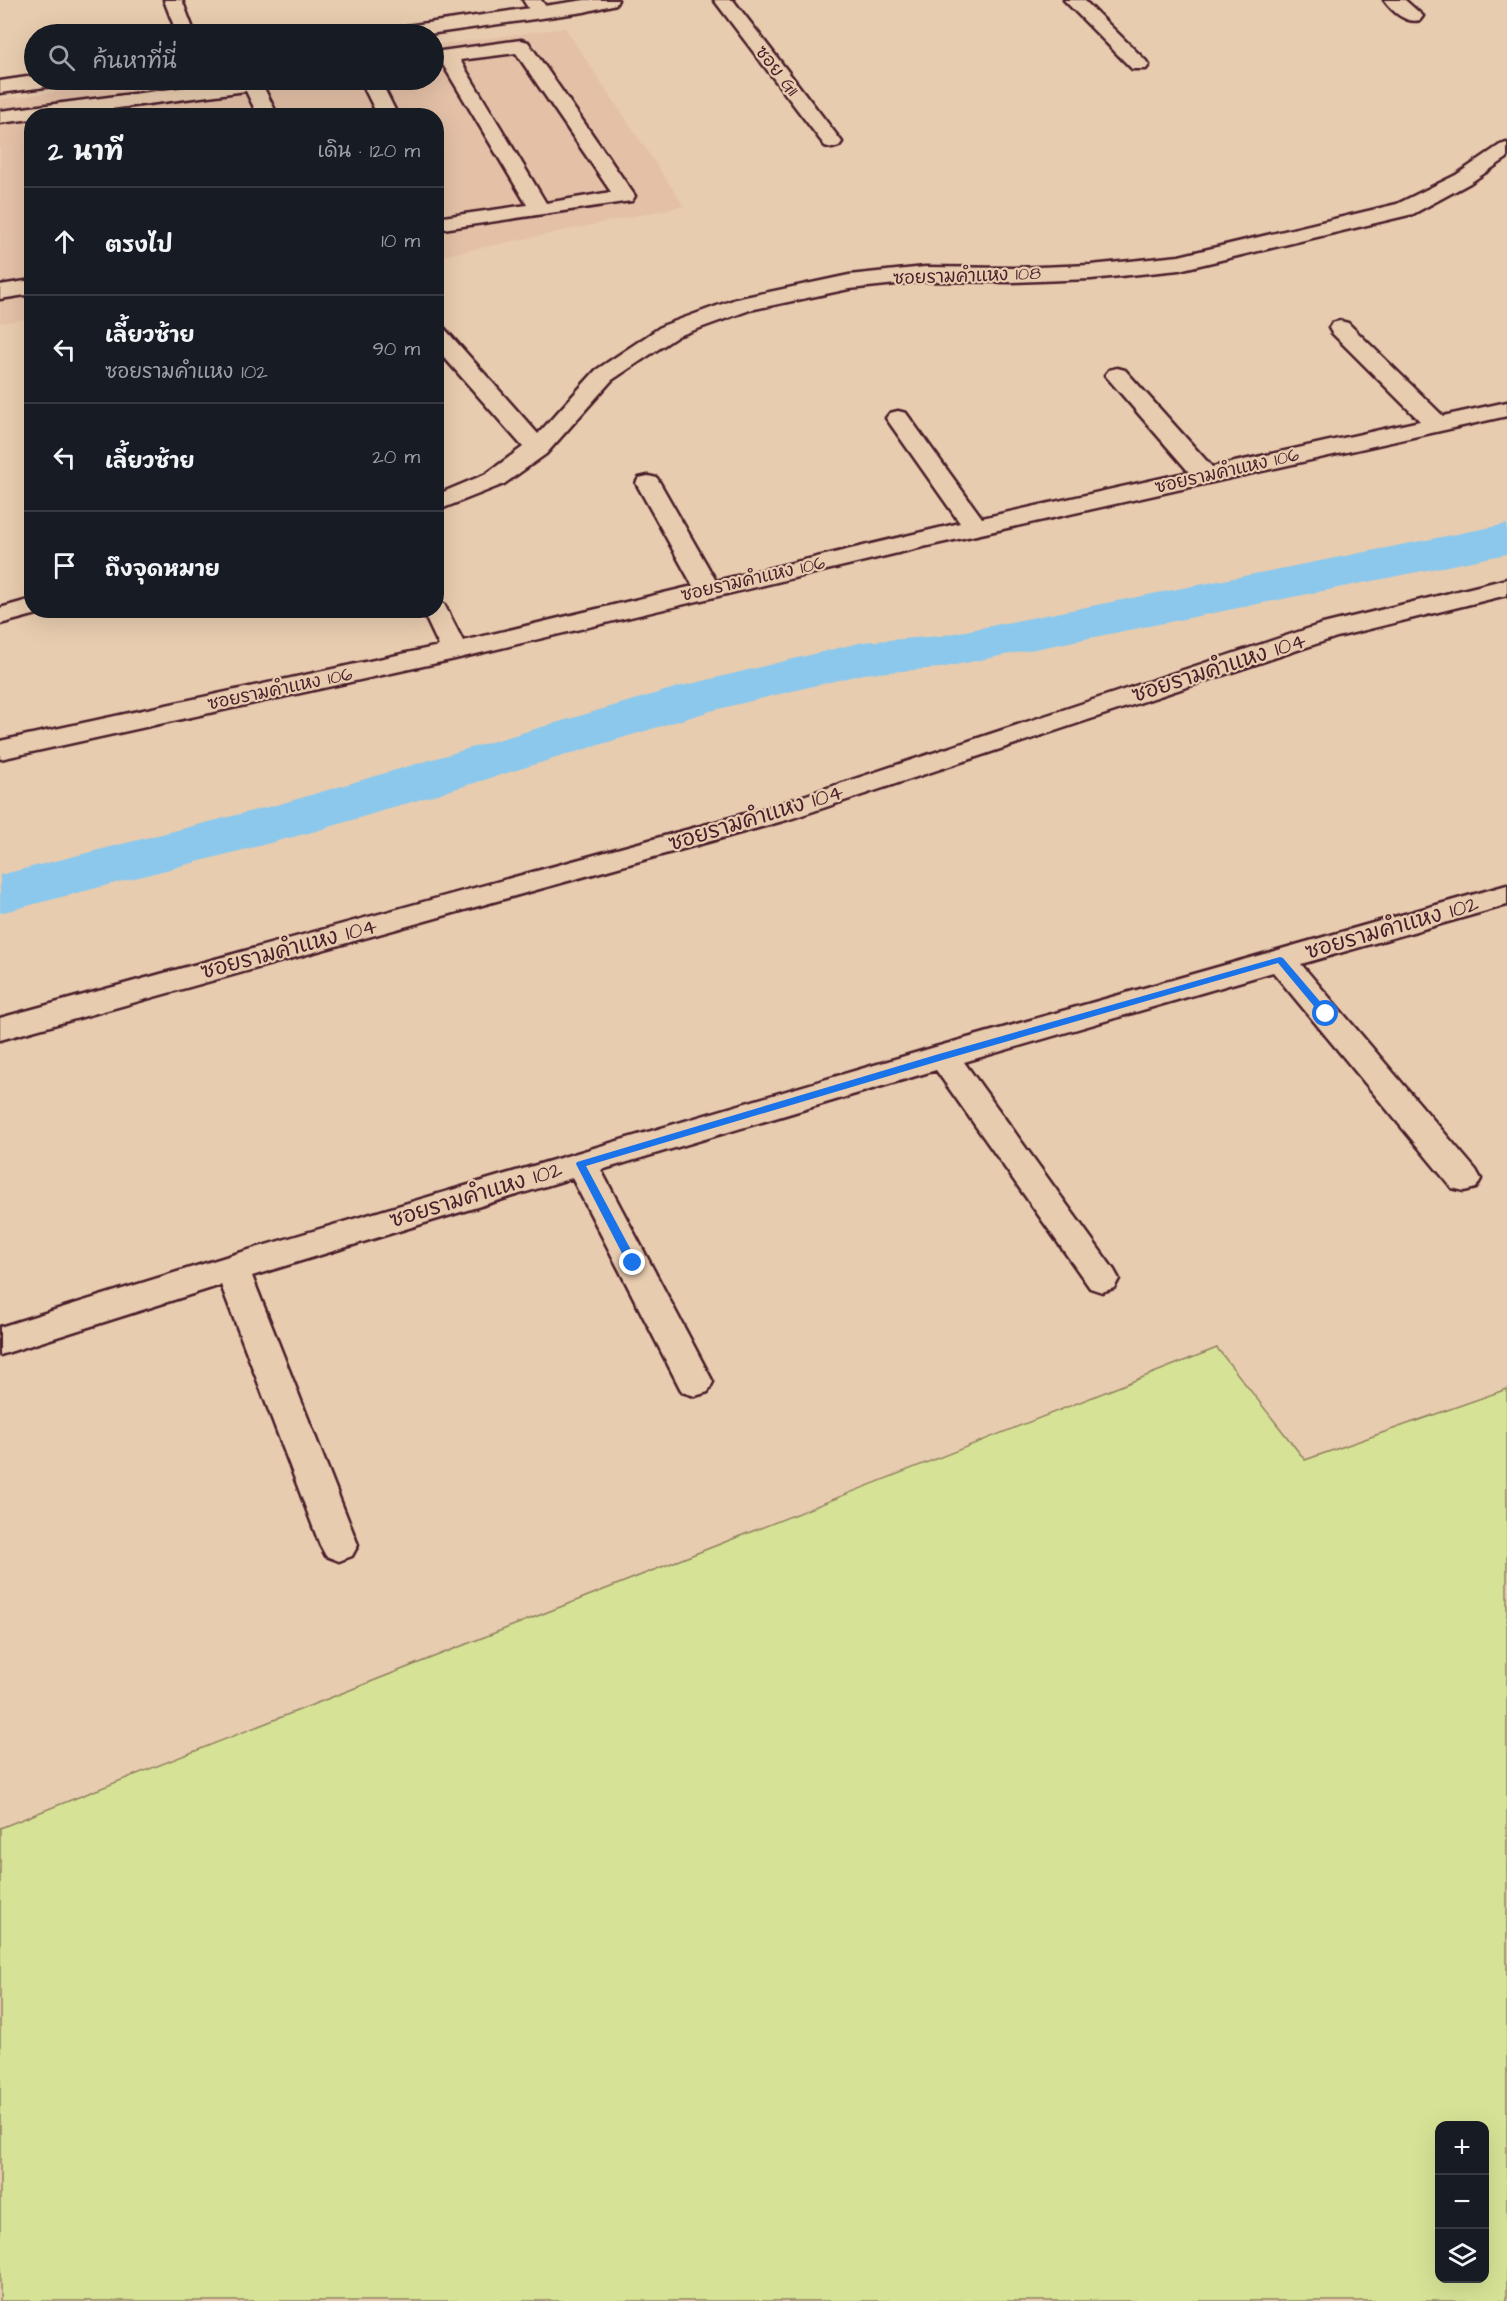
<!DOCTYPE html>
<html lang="th">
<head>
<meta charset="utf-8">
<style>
  body { margin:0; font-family:"Architects Daughter","Playpen Sans Thai",sans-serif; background:#20242c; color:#f1f3f6 }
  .controls { position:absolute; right:18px; bottom:18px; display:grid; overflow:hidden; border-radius:12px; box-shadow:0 6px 24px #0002 }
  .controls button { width:54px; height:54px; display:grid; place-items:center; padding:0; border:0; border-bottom:2px solid #363941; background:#171b24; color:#f1f3f6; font:30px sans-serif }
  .stop { position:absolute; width:18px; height:18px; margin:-14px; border:4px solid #1a73e8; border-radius:50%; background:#fff }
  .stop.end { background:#1a73e8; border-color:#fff; box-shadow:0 2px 6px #0008 }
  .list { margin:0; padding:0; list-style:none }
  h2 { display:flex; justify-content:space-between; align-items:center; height:78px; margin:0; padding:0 24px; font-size:26px }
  h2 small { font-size:20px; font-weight:400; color:#9ea1a6 }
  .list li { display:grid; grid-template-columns:39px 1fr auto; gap:18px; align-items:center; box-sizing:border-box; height:108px; padding:0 24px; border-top:2px solid #363941 }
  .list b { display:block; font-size:22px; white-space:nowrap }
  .list p { margin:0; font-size:20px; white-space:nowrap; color:#9ea1a6 }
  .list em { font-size:20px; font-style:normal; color:#9ea1a6 }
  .icon { flex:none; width:33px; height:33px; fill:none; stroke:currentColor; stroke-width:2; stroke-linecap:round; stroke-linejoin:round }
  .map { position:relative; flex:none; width:1507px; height:2301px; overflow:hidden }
  .search { position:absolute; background:#171b24; box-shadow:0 6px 24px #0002; left:24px; top:24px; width:420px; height:66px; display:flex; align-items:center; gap:15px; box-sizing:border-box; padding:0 21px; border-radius:33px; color:#9ea1a6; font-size:22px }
  .panel { position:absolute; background:#171b24; box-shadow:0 6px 24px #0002; left:24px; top:108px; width:420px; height:510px; border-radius:24px }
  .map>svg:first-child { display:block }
</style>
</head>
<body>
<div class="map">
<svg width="1507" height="2301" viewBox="0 0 1507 2301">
  <rect width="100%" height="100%" fill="#e8ccaf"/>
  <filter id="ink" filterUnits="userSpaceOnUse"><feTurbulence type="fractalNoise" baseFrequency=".0167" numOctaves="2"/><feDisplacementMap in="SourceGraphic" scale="12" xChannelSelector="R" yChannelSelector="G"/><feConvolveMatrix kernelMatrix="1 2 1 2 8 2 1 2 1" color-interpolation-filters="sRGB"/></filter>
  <g filter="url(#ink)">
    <path fill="#e4c0a7" d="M565 28 684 206 437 257 436 116H32L31 318 0 323V99L157 80H434V45Z"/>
    <path fill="#d6e396" stroke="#908160" stroke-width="1.5" fill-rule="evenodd" d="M1217 1348 1305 1460 1507 1389V2301H0V1828ZM1440 2126H1484V2278H1440Z"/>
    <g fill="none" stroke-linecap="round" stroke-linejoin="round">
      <path fill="#8cc8ec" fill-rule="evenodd" d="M1507 524V554L940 668 863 674 714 710 316 831 0 913V875L280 804 678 687 863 642 940 636Z"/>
      <defs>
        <path id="lane" d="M521 40 528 42 635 196 632 201 624 202 443 229 436 228V218L527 205 442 63 434 64V52ZM516 53 611 192 546 203 460 60Z
          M242 80H260L278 116H258L246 91 58 116H32V119L0 123V111Z
          M360 80H380L398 116H378Z
          M32 280V294L0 299V285Z"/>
        <path id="street" d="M164 0H182L195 34H177Z
          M523 0H541L551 13 548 17H534Z
          M714 0H733L839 138 842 142 839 146 832 148 825 146Z
          M1064 0H1084L1146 61 1149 65 1146 69H1132Z
          M1384 0H1405L1423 16 1420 20C1406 24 1392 11 1384 0Z
          M1507 143V158L1470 183 1413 214 1179 270 1091 279 1013 282 925 281 849 289 750 310 678 336 612 380 546 454 504 484 436 511V495L486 474 523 447 436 348V326L444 328 538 434 596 370 662 326 736 299 849 275 925 267 1013 268 1091 265 1179 256 1397 204 1456 175 1500 145Z
          M1340 321 1348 323 1443 416 1507 402V416L923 547 455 659 0 759V741L439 646 422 610H436V602L444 604 463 641 693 586 636 483 639 478 648 476 657 478 660 483 716 581 960 523 886 418 890 413 898 411 906 413 982 518 1189 472 1105 375 1109 370 1117 368 1125 370 1212 467 1420 421 1332 333 1329 328 1332 323Z
          M1507 579V595L1337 637 790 819 0 1040V1018L770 807 1319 625Z
          M32 599V610H43L41 613 0 624V608Z
          M1507 885V905L1301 964 1476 1170 1481 1179 1476 1188 1464 1191 1452 1188 1273 972 964 1062 1114 1270 1119 1279 1114 1288 1102 1292 1090 1288 936 1070 601 1170 713 1382 708 1392 695 1396 682 1392 572 1178 252 1276 358 1545 352 1556 339 1561 326 1556 320 1545 221 1285 0 1355V1327L232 1255 932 1048Z"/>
        <path id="secondary" d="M585 0H618L616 4 584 12 429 34H383L386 30 393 28Z
          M34 76V80H63L60 84 53 86 0 93V81Z"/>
      </defs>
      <use href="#lane" stroke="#4a1f2b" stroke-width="5"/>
      <use href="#street" stroke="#4a1f2b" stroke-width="5"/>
      <use href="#secondary" stroke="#4a1f2b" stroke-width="5"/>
      <use href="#lane" fill="#e8ccaf" fill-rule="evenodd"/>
      <use href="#street" fill="#e8ccaf" fill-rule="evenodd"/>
      <use href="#secondary" fill="#e8ccaf" fill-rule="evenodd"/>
    </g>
  </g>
  <path fill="#1a73e8" d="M1280 957 1283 958 1329 1012V1017H1323L1278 963 946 1059 586 1166 638 1263 633 1267 627 1263 576 1164 577 1162 939 1054Z"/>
  <g text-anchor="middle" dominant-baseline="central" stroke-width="4.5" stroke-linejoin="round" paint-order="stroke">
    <g font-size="18" fill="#4a1f2b" stroke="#e8ccaf">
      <text transform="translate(777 71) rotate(52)">ซอย G11</text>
      <text transform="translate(967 276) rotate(-2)">ซอยรามคำแหง 108</text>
      <text transform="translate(1227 471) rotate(-13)">ซอยรามคําแหง 106</text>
      <text transform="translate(753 579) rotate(-13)">ซอยรามคําแหง 106</text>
      <text transform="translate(280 689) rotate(-12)">ซอยรามคําแหง 106</text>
    </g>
    <g font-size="22" fill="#4a1f2b" stroke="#e8ccaf">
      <text transform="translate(1219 668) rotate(-18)">ซอยรามคําแหง 104</text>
      <text transform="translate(756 818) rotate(-17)">ซอยรามคําแหง 104</text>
      <text transform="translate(1392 928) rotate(-16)">ซอยรามคําแหง 102</text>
      <text transform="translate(289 949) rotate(-15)">ซอยรามคําแหง 104</text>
      <text transform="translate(476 1195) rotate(-17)">ซอยรามคําแหง 102</text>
    </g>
  </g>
</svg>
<div class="controls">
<button>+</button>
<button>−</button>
<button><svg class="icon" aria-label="layers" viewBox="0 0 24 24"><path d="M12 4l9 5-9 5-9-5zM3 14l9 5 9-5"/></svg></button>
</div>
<div class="stop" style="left:1326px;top:1014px"></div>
<div class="stop end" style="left:633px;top:1263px"></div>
<div class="search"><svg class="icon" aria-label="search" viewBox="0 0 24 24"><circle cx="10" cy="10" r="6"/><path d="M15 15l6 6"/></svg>ค้นหาที่นี่</div>
<section class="panel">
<h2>2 นาที<small>เดิน · 120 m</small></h2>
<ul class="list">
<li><svg class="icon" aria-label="ahead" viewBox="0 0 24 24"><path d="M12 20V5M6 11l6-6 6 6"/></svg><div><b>ตรงไป</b></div><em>10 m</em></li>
<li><svg class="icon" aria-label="left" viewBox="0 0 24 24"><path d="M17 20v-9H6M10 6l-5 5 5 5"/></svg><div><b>เลี้ยวซ้าย</b><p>ซอยรามคําแหง 102</p></div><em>90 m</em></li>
<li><svg class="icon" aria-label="left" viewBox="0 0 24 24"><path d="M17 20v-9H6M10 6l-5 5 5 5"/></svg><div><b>เลี้ยวซ้าย</b></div><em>20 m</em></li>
<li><svg class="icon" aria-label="arrive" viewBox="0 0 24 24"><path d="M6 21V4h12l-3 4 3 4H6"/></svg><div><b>ถึงจุดหมาย</b></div></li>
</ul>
</section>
</div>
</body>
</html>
